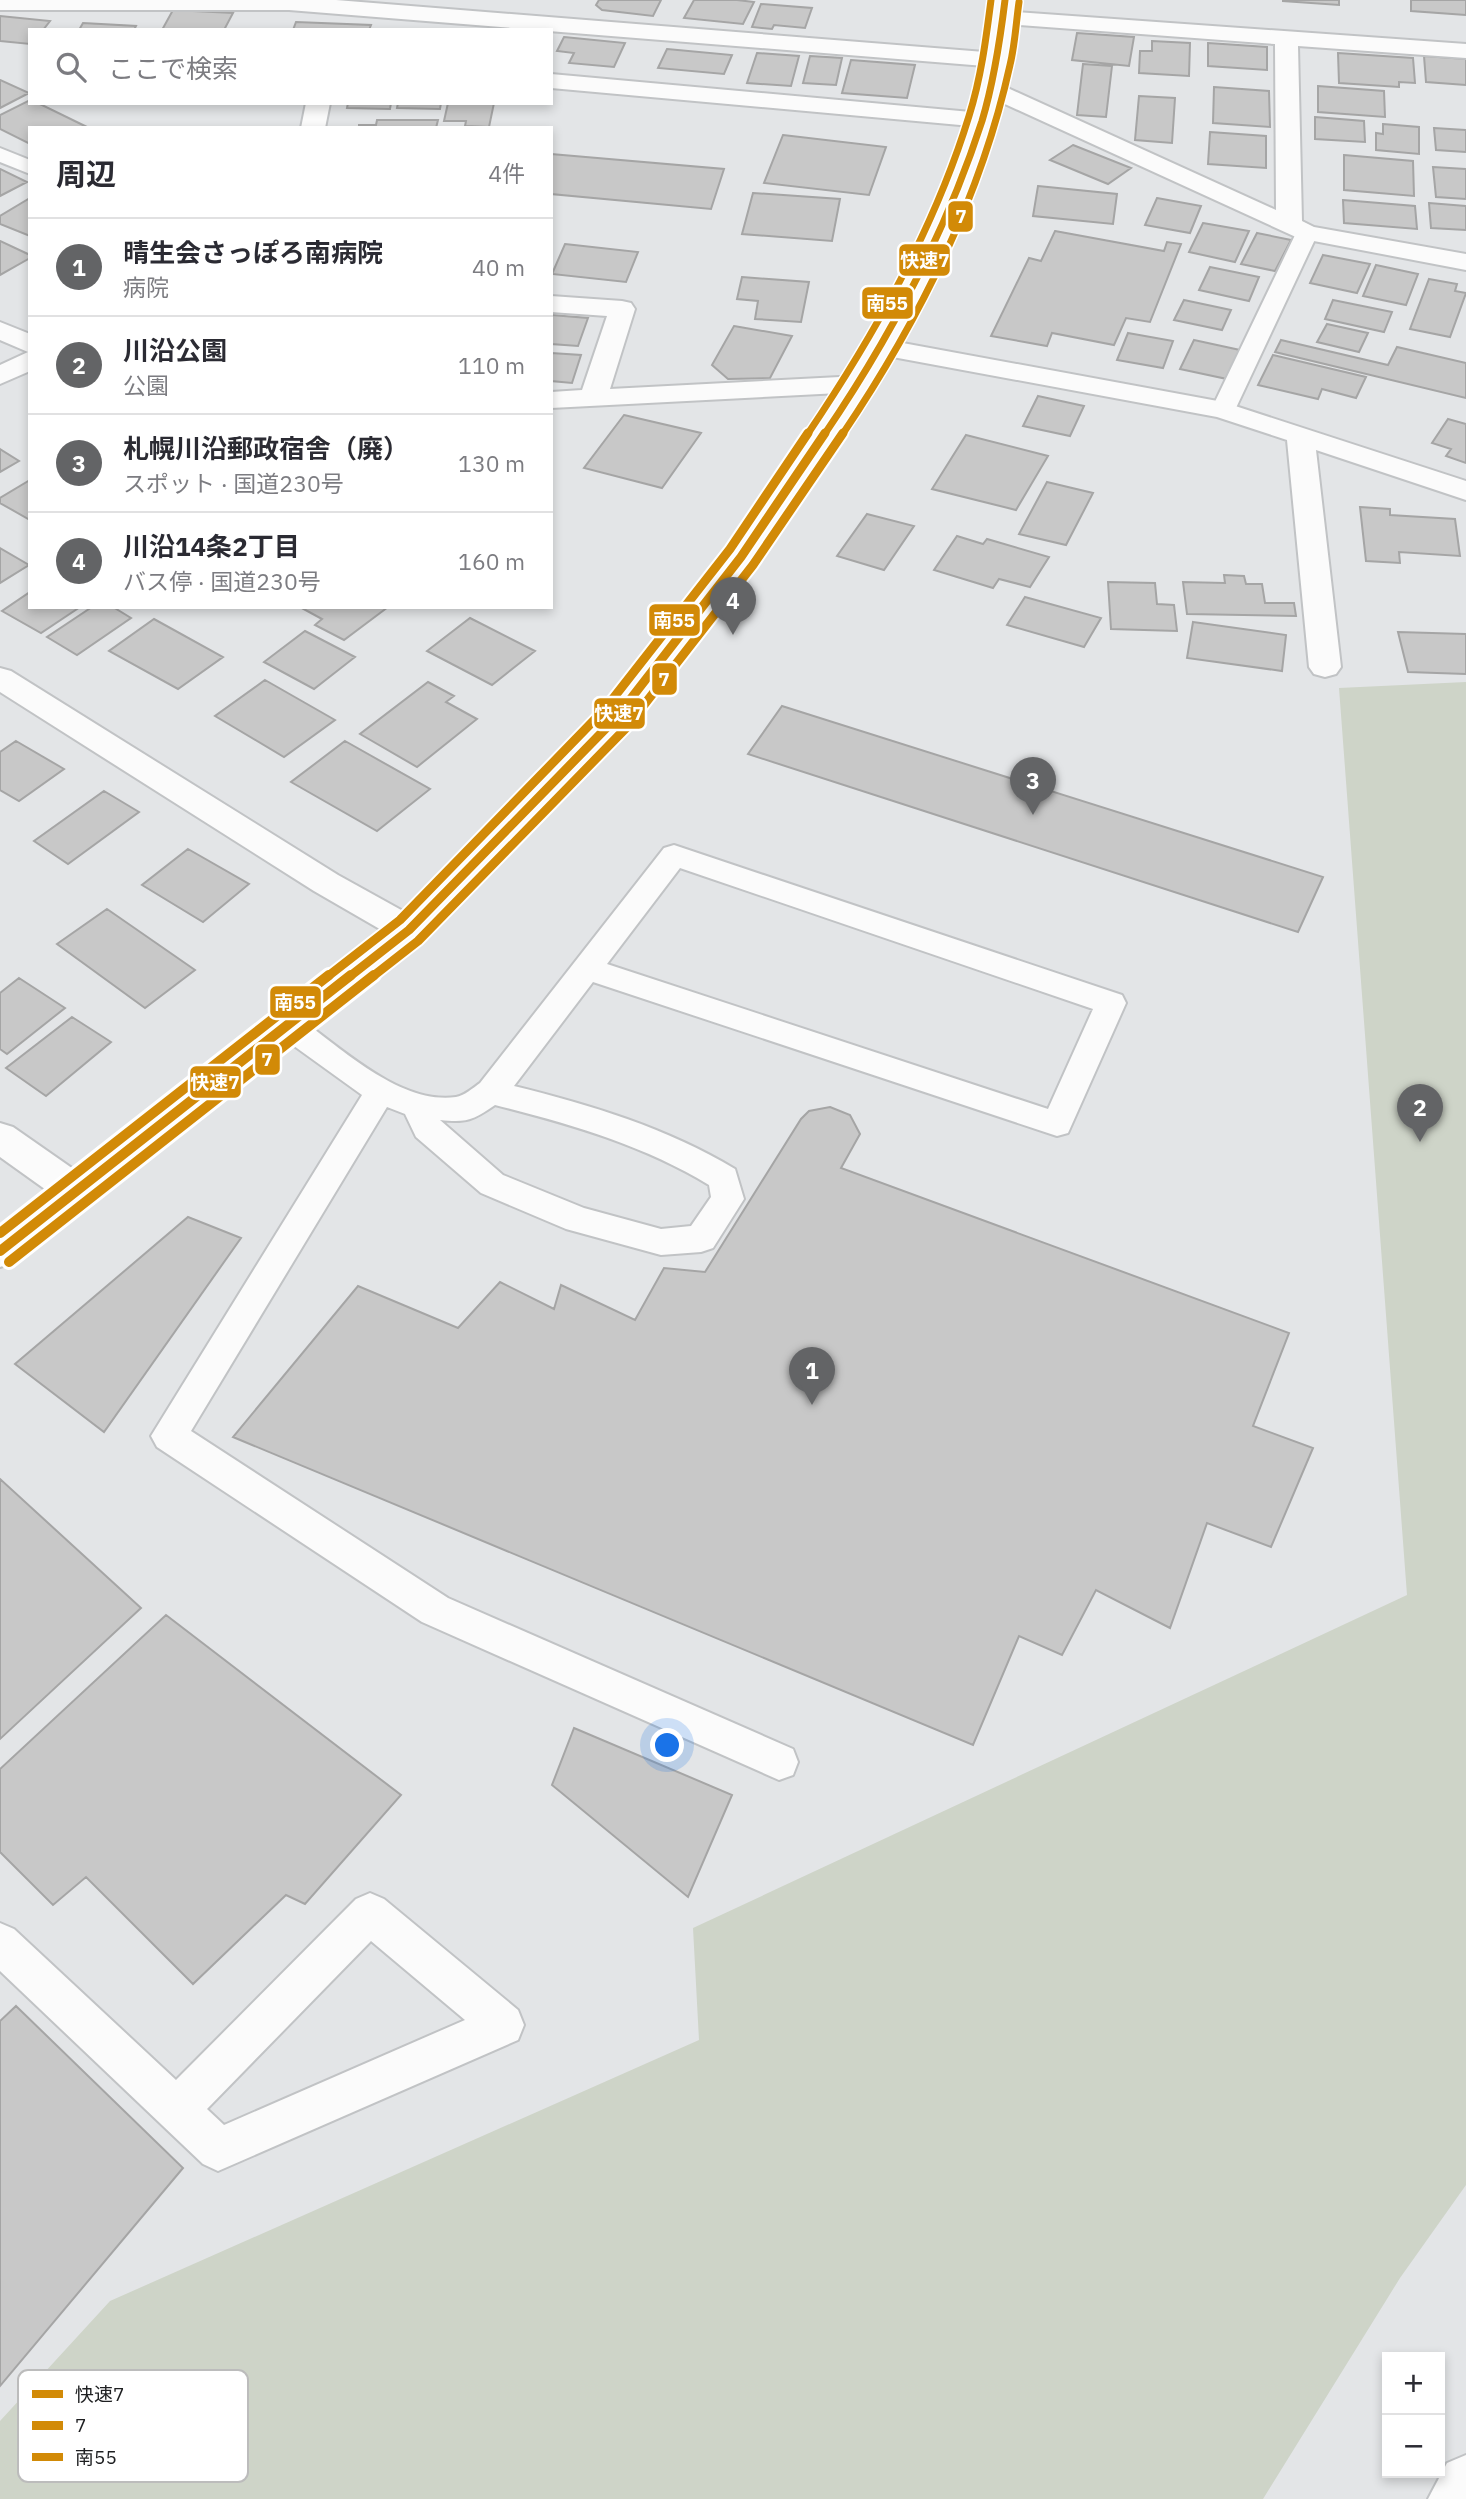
<!DOCTYPE html>
<html lang="ja">
<head>
<meta charset="utf-8">
<style>
  body { margin:0; font-family:"IBM Plex Sans","Noto Sans JP",sans-serif; background:#f2f2f3; color:#2b2b33 }
  .controls { position:absolute; right:21px; bottom:21px; display:grid; overflow:hidden; border-radius:0px; box-shadow:0 4px 10px #0003 }
  .controls button { width:63px; height:63px; display:grid; place-items:center; padding:0; border:0; border-bottom:2px solid #e1e1e2; background:#fff; color:#2b2b33; font:35px sans-serif }
  .you { position:absolute; left:668px; top:1746px; width:24px; height:24px; margin:-18px; border:5px solid #fff; border-radius:50%; background:#1a73e8; box-shadow:0 0 0 10px #1a73e833 }
  .badge { display:grid; place-items:center; width:46px; height:46px; border-radius:50%; background:#636466; color:#fff; font-size:23px; font-weight:700 }
  .pin { position:absolute; translate:-50% -58px; filter:drop-shadow(0 2px 4px #0008) }
  .pin::after { content:''; position:absolute; top:37px; width:24px; height:21px; background:inherit; clip-path:polygon(0 0,100% 0,50% 100%) }
  .list { margin:0; padding:0; list-style:none }
  h2 { display:flex; justify-content:space-between; align-items:center; height:91px; margin:0; padding:0 28px; font-size:30px }
  h2 small { font-size:23px; font-weight:400; color:#7c7c81 }
  .list li { display:grid; grid-template-columns:46px 1fr auto; gap:21px; align-items:center; box-sizing:border-box; height:98px; padding:0 28px; border-top:2px solid #e1e1e2 }
  .list b { display:block; font-size:26px; white-space:nowrap }
  .list p { margin:0; font-size:23px; white-space:nowrap; color:#7c7c81 }
  .list em { font-size:23px; font-style:normal; color:#7c7c81 }
  .icon { flex:none; width:38px; height:38px; fill:none; stroke:currentColor; stroke-width:2; stroke-linecap:round; stroke-linejoin:round }
  .map { position:relative; flex:none; width:1466px; height:2499px; overflow:hidden }
  .search { position:absolute; background:#fff; box-shadow:0 4px 10px #0003; left:28px; top:28px; width:525px; height:77px; display:flex; align-items:center; gap:18px; box-sizing:border-box; padding:0 24px; border-radius:0px; color:#7c7c81; font-size:26px }
  .panel { position:absolute; background:#fff; box-shadow:0 4px 10px #0003; left:28px; top:126px; width:525px; height:483px; border-radius:0px }
  .map>svg:first-child { display:block }
</style>
</head>
<body>
<div class="map">
<svg width="1466" height="2499" viewBox="0 0 1466 2499">
  <rect width="100%" height="100%" fill="#e3e5e7"/>
  <path fill="#ced4c8" d="M1466 682V2185L1400 2278 1263 2499H0V2421L110 2301 699 2040 693 1928 1407 1595 1339 688Z"/>
  <path fill="#c8c8c8" stroke="#a5a5a5" stroke-width="2" d="M599 0H661L653 16 602 10 596 5Z
    M694 0H737L754 2 743 24 684 18Z
    M1283 0H1339V5L1283 1Z
    M1411 0H1466V15L1411 11Z
    M761 4 812 8 805 28 774 25 772 29 752 27Z
    M173 10 233 13 224 30H162Z
    M0 16 50 21 43 30H30V44L0 41Z
    M296 22 371 25 369 30H293Z
    M83 23 136 26 134 30H79Z
    M1077 33 1134 37 1129 66 1072 60Z
    M564 37 625 43 614 67 569 63 574 53 557 51Z
    M1152 41 1190 43 1189 76 1139 73 1140 51H1152Z
    M1208 43 1267 47V70L1208 66Z
    M667 49 732 55 724 74 658 68Z
    M757 53 799 56 791 86 747 83Z
    M1338 53 1413 58 1415 83 1399 82V87L1339 83Z
    M810 56 842 58 836 85 803 83Z
    M1424 56 1466 59V85L1426 82Z
    M851 60 915 65 907 98 842 93Z
    M1083 64 1112 66 1106 117 1077 115Z
    M0 80 29 93 0 108Z
    M1318 86 1384 91 1385 117 1318 112Z
    M1214 87 1269 91 1270 127 1213 123Z
    M1139 96 1175 98 1172 143 1135 140Z
    M30 100V103H38L87 127 30 128V144L0 129V115Z
    M348 103H391L390 109 347 108Z
    M398 103H441L440 109 397 108Z
    M448 103H494L489 127 465 126 466 121H444Z
    M1315 117 1364 121 1365 142 1315 139Z
    M377 120H438L436 128H359V125H376Z
    M1383 124 1419 127V154L1376 150V133L1383 134Z
    M1434 128 1466 130V152L1436 150Z
    M1210 132 1266 136V168L1208 164Z
    M783 135 886 147 869 195 764 183Z
    M1073 145 1131 168 1108 184 1050 160Z
    M551 154 724 169 711 209 551 194Z
    M1344 155 1413 161 1414 196 1344 190Z
    M1433 167 1466 169V199L1436 197Z
    M0 169 27 182 0 196Z
    M1038 186 1117 194 1113 224 1033 216Z
    M753 193 840 199 832 241 742 234Z
    M30 198V236L0 224V216Z
    M1157 198 1201 206 1190 233 1145 225Z
    M1343 200 1415 206 1417 229 1344 223Z
    M1429 203 1466 206V230L1431 228Z
    M1203 223 1249 231 1235 262 1189 252Z
    M1055 231 1164 251 1167 242 1181 244 1150 322 1126 318 1114 345 1052 333 1047 346 991 336 1029 258 1041 261Z
    M1257 233 1291 240 1275 271 1241 264Z
    M0 241 30 255V258L0 275Z
    M565 244 638 252 626 282 552 274Z
    M1323 255 1370 264 1357 293 1310 283Z
    M1376 265 1418 274 1406 305 1363 296Z
    M1210 267 1259 277 1249 301 1199 290Z
    M742 277 809 282 801 322 755 319 758 301 737 299Z
    M1429 279 1457 284 1455 291 1466 293 1450 337 1410 329Z
    M1184 300 1231 310 1222 330 1174 320Z
    M1333 300 1392 312 1384 332 1325 319Z
    M551 315 588 318 578 346 551 344Z
    M1327 324 1368 333 1359 352 1317 342Z
    M734 326 792 336 770 378 728 379 712 365Z
    M1128 333 1173 341 1163 368 1117 360Z
    M1194 340 1240 350 1227 379 1180 369Z
    M1281 340 1388 365 1397 347 1466 363V398L1275 352Z
    M551 353 581 355 572 383 551 381Z
    M1273 355 1366 377 1356 398 1322 389 1318 399 1258 385Z
    M1038 396 1084 406 1070 436 1023 426Z
    M624 415 701 433 662 488 584 468Z
    M1448 419 1466 424V463L1446 456 1451 449 1432 443Z
    M966 435 1048 456 1016 510 932 489Z
    M0 449 19 461 0 472Z
    M30 480V520L0 503V498Z
    M1047 482 1093 493 1066 545 1019 534Z
    M1360 507 1390 509V515L1455 519 1460 556 1399 552 1400 563 1366 561Z
    M867 514 914 526 884 570 837 556Z
    M957 536 983 544 987 539 1049 557 1030 587 999 579 993 588 934 570Z
    M0 548 29 565 0 583Z
    M1224 575 1244 576 1246 584H1262L1265 603H1294L1296 616 1187 614 1183 582 1225 583Z
    M1108 582 1155 583 1157 604 1174 605 1177 631 1111 629Z
    M30 592V607H80L41 633 2 611Z
    M1025 597 1101 618 1084 647 1007 625Z
    M92 607H113L131 618 77 655 47 637Z
    M300 607H388L344 640 315 625 322 619Z
    M470 618 535 651 492 685 427 651Z
    M154 619 223 657 178 689 109 651Z
    M1193 622 1286 635 1282 671 1187 658Z
    M305 631 355 657 314 689 264 662Z
    M1398 632 1466 634V674L1408 672Z
    M265 680 335 720 284 757 215 716Z
    M428 682 454 696 446 702 477 719 417 767 360 734Z
    M782 706 1323 877 1298 932 748 754Z
    M16 741 64 769 19 801 0 790V752Z
    M345 741 430 789 377 831 291 782Z
    M104 791 139 812 68 864 34 841Z
    M188 849 249 884 203 922 142 885Z
    M107 909 195 970 145 1008 57 944Z
    M19 978 65 1008 7 1054 0 1049V993Z
    M72 1017 111 1042 46 1096 6 1068Z
    M830 1107 850 1115 860 1134 841 1168 1289 1333 1253 1426 1313 1448 1271 1547 1207 1523 1170 1628 1096 1590 1062 1655 1019 1636 973 1745 233 1437 358 1286 458 1328 500 1282 554 1309 561 1285 635 1320 664 1268 705 1272 801 1119 809 1111Z
    M188 1217 241 1238 104 1432 15 1364Z
    M0 1479 141 1608 0 1739Z
    M166 1615 401 1795 305 1904 286 1895 193 1984 86 1877 53 1905 0 1852V1769Z
    M574 1728 732 1795 688 1897 552 1785Z
    M16 2006 183 2168 0 2386V2021Z"/>
  <g fill="none" stroke-linecap="round" stroke-linejoin="round">
    <defs>
      <path id="lane" d="M0 148 30 160V174L0 162Z
        M1307 226 1315 228 1318 233 1235 410 1231 415 1223 417 1215 415 1211 410 1296 233 1299 228Z
        M674 845 1122 995 1126 1003 1068 1133 1057 1136 593 982 514 1086C591 1105 667 1128 735 1169L744 1199 713 1248 701 1252 661 1255 566 1229 481 1193 416 1137 405 1114 387 1107 191 1431 448 1598 793 1749 798 1762 793 1775 779 1780 422 1622 157 1447 151 1436 362 1095 276 1033 272 1025 276 1017 287 1013 298 1017C340 1047 400 1105 456 1097 464 1096 473 1088 480 1083L664 848ZM680 868 1093 1009 1048 1109 607 964ZM495 1105C570 1124 643 1145 709 1185L711 1197 691 1226 661 1229 584 1208 503 1175 440 1120C467 1123 473 1120 495 1105Z
        M370 1893 384 1899 518 2010 524 2025 518 2040 218 2171 203 2164 0 1971V1923L14 1929 176 2080 356 1899ZM371 1941 465 2020 224 2125 207 2109Z"/>
      <path id="street" d="M0 0H336L997 53 1005 55 1009 60 1005 65 997 67 289 10H0Z
        M1002 11 1466 44V58L1298 46 1302 221 1314 227 1466 254V270L1298 238 983 94 979 89 983 84H999L1276 210 1275 44 994 23 991 18 994 13Z
        M551 74 982 113 990 115 994 120 990 125 982 127 551 88Z
        M306 103H330L325 128H301Z
        M551 296 622 301 631 303 635 309 610 389 859 376 869 378 873 384 869 390 859 392 551 408V392L582 390 607 316 551 312Z
        M0 322 30 334V371L0 384V365L28 352 0 340Z
        M881 339 1223 402 1466 481V500L1316 450 1341 667 1336 674 1325 677 1314 674 1309 667 1287 440 1217 417 871 353 868 347 871 341Z
        M0 668 11 671 338 875 421 921 426 930 421 939 409 942 397 939 314 891 0 692Z
        M0 1123 13 1127 89 1180 95 1191 89 1202 76 1206 63 1202 0 1157Z
        M1466 2455V2499H1428L1447 2463Z"/>
      <path id="highway" d="M994 0H1016L1009 60 994 120 954 228 894 347 873 384 751 564 626 726 421 939 14 1262 0 1267V1229L397 921 604 712 731 550 845 384 868 347 928 228 970 120 985 60Z"/>
    </defs>
    <use href="#lane" stroke="#c1c3c5" stroke-width="4"/>
    <use href="#street" stroke="#c1c3c5" stroke-width="4"/>
    <use href="#highway" stroke="#c1c3c5" stroke-width="4"/>
    <use href="#lane" fill="#fbfbfb" fill-rule="evenodd"/>
    <use href="#street" fill="#fbfbfb" fill-rule="evenodd"/>
    <use href="#highway" fill="#fbfbfb" fill-rule="evenodd"/>
    <defs>
      <path id="bus-1-far2" d="M824 435C890 338 946 232 982 121 994 81 1000 41 1005 0"/>
      <path id="bus-1-far1" d="M349 977 409 930 615 719 741 557 825 433"/>
      <path id="bus-1" d="M0 1251 351 975"/>
      <path id="bus-2-far2" d="M842 435C917 324 981 197 1010 65 1015 45 1016 23 1019 2"/>
      <path id="bus-2-far1" d="M372 977 418 941 626 728 753 565 843 433"/>
      <path id="bus-2" d="M9 1262 374 975"/>
      <path id="bus-3-far2" d="M807 435C873 337 934 230 969 116 981 78 986 39 991 0"/>
      <path id="bus-3-far1" d="M327 977 400 920 604 710 730 549 808 433"/>
      <path id="bus-3" d="M0 1233 329 975"/>
    </defs>
    <use href="#bus-1-far2" stroke="#fff" stroke-width="10"/>
    <use href="#bus-1-far1" stroke="#fff" stroke-width="13"/>
    <use href="#bus-1" stroke="#fff" stroke-width="16"/>
    <use href="#bus-2-far2" stroke="#fff" stroke-width="10"/>
    <use href="#bus-2-far1" stroke="#fff" stroke-width="13"/>
    <use href="#bus-2" stroke="#fff" stroke-width="16"/>
    <use href="#bus-3-far2" stroke="#fff" stroke-width="10"/>
    <use href="#bus-3-far1" stroke="#fff" stroke-width="13"/>
    <use href="#bus-3" stroke="#fff" stroke-width="16"/>
    <use href="#bus-1-far2" stroke="#d28a07" stroke-width="7"/>
    <use href="#bus-1-far1" stroke="#d28a07" stroke-width="9"/>
    <use href="#bus-1" stroke="#d28a07" stroke-width="10"/>
    <use href="#bus-2-far2" stroke="#d28a07" stroke-width="7"/>
    <use href="#bus-2-far1" stroke="#d28a07" stroke-width="9"/>
    <use href="#bus-2" stroke="#d28a07" stroke-width="10"/>
    <use href="#bus-3-far2" stroke="#d28a07" stroke-width="7"/>
    <use href="#bus-3-far1" stroke="#d28a07" stroke-width="9"/>
    <use href="#bus-3" stroke="#d28a07" stroke-width="10"/>
  </g>
  <rect x="18" y="2370" width="230" height="112" rx="10" fill="#fff" stroke="#bcbcbc" stroke-width="2"/>
  <rect x="32" y="2390" width="31" height="8" fill="#d28a07"/>
  <rect x="32" y="2421" width="31" height="9" fill="#d28a07"/>
  <rect x="32" y="2453" width="31" height="8" fill="#d28a07"/>
  <g font-size="19" fill="#1e1f21">
    <text x="75" y="2401">快速7</text>
    <text x="75" y="2432">7</text>
    <text x="75" y="2464">南55</text>
  </g>
  <g stroke="#fff" stroke-width="2.5">
    <rect x="947" y="200" width="27" height="33" rx="7" fill="#d28a07"/>
    <rect x="898" y="243" width="53" height="34" rx="7" fill="#d28a07"/>
    <rect x="861" y="286" width="53" height="34" rx="7" fill="#d28a07"/>
    <rect x="648" y="603" width="53" height="34" rx="7" fill="#d28a07"/>
    <rect x="651" y="662" width="27" height="34" rx="7" fill="#d28a07"/>
    <rect x="593" y="697" width="53" height="33" rx="7" fill="#d28a07"/>
    <rect x="269" y="985" width="53" height="34" rx="7" fill="#d28a07"/>
    <rect x="254" y="1043" width="27" height="33" rx="7" fill="#d28a07"/>
    <rect x="189" y="1065" width="53" height="34" rx="7" fill="#d28a07"/>
  </g>
  <g font-size="19" text-anchor="middle" font-weight="bold" fill="#fff">
    <text x="961" y="223">7</text>
    <text x="925" y="267">快速7</text>
    <text x="887" y="310">南55</text>
    <text x="674" y="627">南55</text>
    <text x="664" y="686">7</text>
    <text x="619" y="720">快速7</text>
    <text x="295" y="1009">南55</text>
    <text x="267" y="1066">7</text>
    <text x="215" y="1089">快速7</text>
  </g>
</svg>
<div class="controls">
<button>+</button>
<button>−</button>
</div>
<div class="you"></div>
<div class="pin badge" style="left:812px;top:1405px">1</div>
<div class="pin badge" style="left:1420px;top:1142px">2</div>
<div class="pin badge" style="left:1033px;top:815px">3</div>
<div class="pin badge" style="left:733px;top:635px">4</div>
<div class="search"><svg class="icon" aria-label="search" viewBox="0 0 24 24"><circle cx="10" cy="10" r="6"/><path d="M15 15l6 6"/></svg>ここで検索</div>
<section class="panel">
<h2>周辺<small>4件</small></h2>
<ul class="list">
<li><span class="badge">1</span><div><b>晴生会さっぽろ南病院</b><p>病院</p></div><em>40 m</em></li>
<li><span class="badge">2</span><div><b>川沿公園</b><p>公園</p></div><em>110 m</em></li>
<li><span class="badge">3</span><div><b>札幌川沿郵政宿舎（廃）</b><p>スポット · 国道230号</p></div><em>130 m</em></li>
<li><span class="badge">4</span><div><b>川沿14条2丁目</b><p>バス停 · 国道230号</p></div><em>160 m</em></li>
</ul>
</section>
</div>
</body>
</html>
